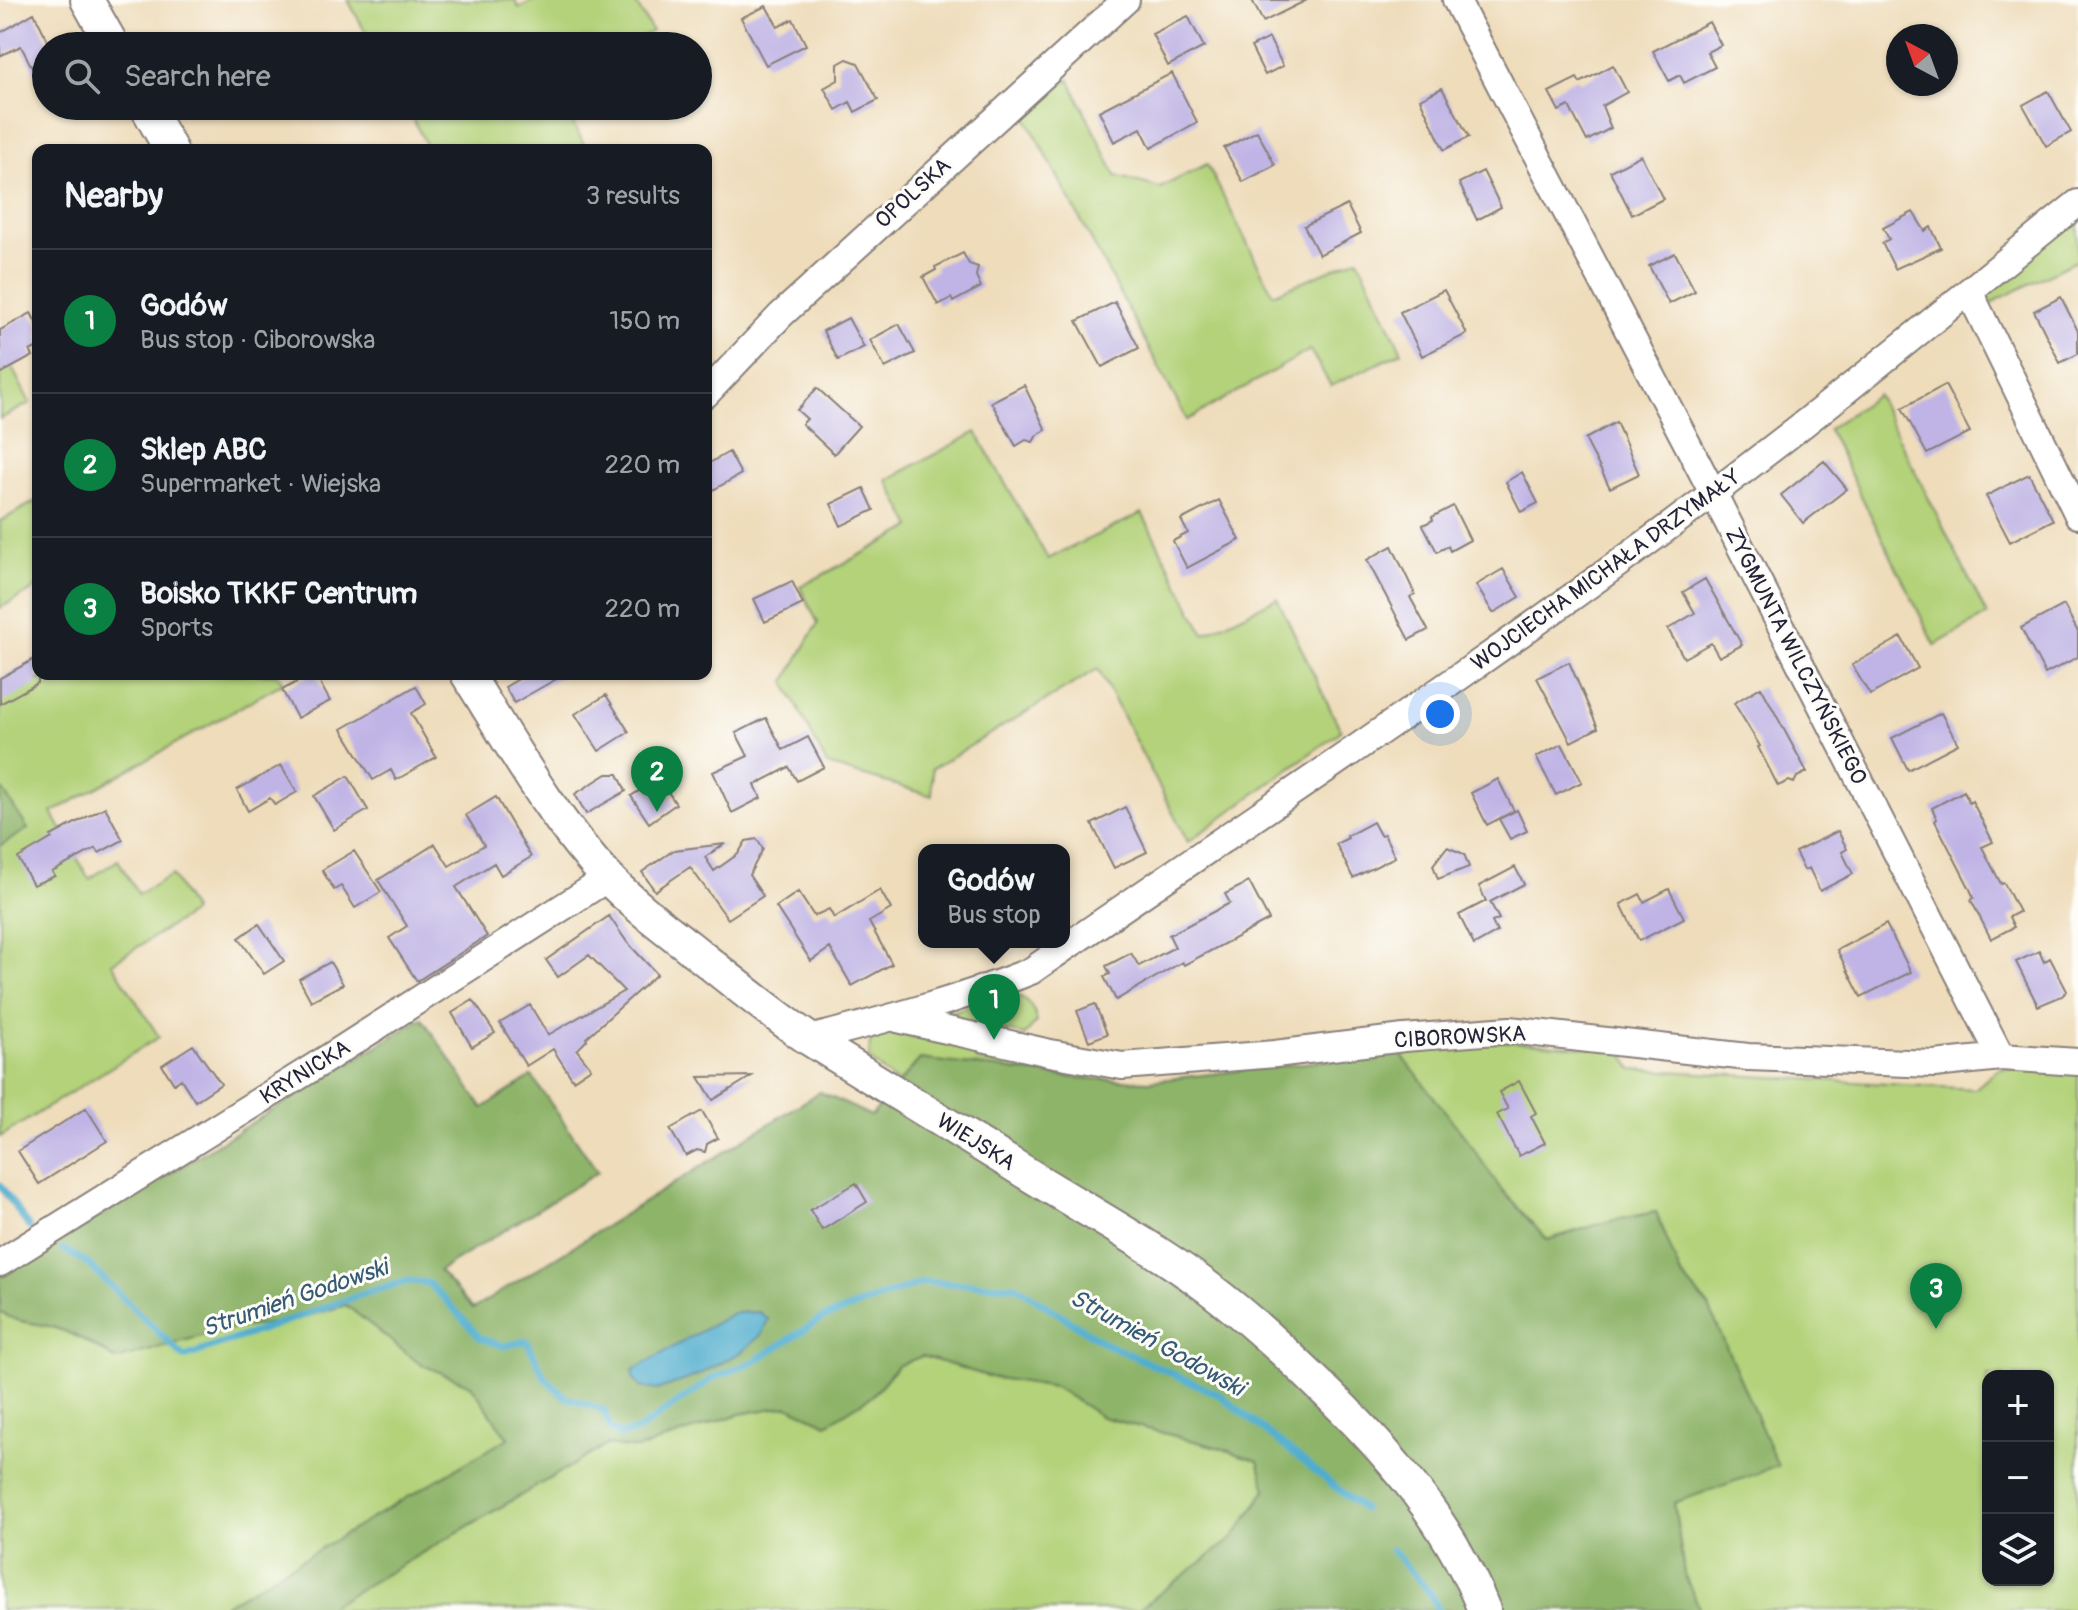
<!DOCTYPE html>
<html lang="en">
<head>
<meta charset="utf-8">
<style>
  body { margin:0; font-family:Pangolin,sans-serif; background:#242831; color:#f1f3f6 }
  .controls { position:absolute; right:24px; bottom:24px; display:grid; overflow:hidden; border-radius:16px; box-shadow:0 2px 6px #0004 }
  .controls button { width:72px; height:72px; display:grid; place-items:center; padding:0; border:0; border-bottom:2px solid #363941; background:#171b24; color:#f1f3f6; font:40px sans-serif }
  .compass { position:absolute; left:1886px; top:24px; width:72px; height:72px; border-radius:50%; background:#171b24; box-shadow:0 2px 6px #0004; rotate:319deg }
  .you { position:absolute; left:1440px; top:714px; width:28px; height:28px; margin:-20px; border:6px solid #fff; border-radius:50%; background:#1a73e8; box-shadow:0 0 0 12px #1a73e833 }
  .badge { display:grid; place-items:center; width:52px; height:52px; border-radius:50%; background:#0b8043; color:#fff; font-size:26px; font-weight:700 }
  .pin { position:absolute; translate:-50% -66px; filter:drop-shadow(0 2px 4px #0008) }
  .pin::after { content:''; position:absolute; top:42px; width:28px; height:24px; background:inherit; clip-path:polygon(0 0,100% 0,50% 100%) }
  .popup { position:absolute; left:918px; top:844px; width:152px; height:104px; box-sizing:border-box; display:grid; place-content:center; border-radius:16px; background:#171b24; filter:drop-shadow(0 2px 6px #0005); font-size:26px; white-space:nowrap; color:#9ea1a6 }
  .popup b { font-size:30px; color:#f1f3f6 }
  .popup::after { content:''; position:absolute; left:50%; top:100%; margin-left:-16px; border:16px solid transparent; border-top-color:#171b24 }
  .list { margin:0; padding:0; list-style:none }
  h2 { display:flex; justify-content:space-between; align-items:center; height:104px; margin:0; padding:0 32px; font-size:34px }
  h2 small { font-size:26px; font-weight:400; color:#9ea1a6 }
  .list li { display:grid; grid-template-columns:52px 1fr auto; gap:24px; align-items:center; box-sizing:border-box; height:144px; padding:0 32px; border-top:2px solid #363941 }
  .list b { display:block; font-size:30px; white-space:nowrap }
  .list p { margin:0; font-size:26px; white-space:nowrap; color:#9ea1a6 }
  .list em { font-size:26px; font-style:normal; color:#9ea1a6 }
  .icon { flex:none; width:44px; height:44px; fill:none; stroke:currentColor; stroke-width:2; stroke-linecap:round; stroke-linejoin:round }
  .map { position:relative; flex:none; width:2078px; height:1610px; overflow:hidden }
  .search { position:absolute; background:#171b24; box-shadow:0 2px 6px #0004; left:32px; top:32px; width:680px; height:88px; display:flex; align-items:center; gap:20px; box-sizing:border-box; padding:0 28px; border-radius:44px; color:#9ea1a6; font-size:30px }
  .panel { position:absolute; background:#171b24; box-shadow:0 2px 6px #0004; left:32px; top:144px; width:680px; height:536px; border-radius:16px }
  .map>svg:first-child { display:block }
</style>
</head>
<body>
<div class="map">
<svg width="2078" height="1610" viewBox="0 0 2078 1610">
  <rect width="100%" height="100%" fill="#fdfcf7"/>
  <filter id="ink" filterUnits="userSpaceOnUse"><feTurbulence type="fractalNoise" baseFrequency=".0125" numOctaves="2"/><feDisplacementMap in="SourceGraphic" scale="16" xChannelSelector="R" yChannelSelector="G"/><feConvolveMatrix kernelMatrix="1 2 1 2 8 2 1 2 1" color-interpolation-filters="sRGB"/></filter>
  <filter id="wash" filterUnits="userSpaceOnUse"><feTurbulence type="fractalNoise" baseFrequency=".006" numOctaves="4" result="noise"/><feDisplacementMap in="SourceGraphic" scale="32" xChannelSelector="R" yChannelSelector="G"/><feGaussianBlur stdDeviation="1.8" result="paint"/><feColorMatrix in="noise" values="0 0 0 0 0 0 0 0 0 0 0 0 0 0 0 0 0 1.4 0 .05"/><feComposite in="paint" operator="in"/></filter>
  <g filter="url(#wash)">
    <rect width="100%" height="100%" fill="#eedcba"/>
    <path fill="#b3d279" stroke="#6a7a5a" stroke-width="2" fill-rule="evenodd" d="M348 0H515L519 8 535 0H634L652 31 626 46H373Z
      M1069 79 1116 176 1160 188 1207 164 1273 294 1358 258 1402 352 1331 386 1310 350 1187 420 1026 117Z
      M406 106H564L587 150H429Z
      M2078 217V260L1995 301 1986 309 1983 301 1989 288Z
      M0 344 30 403 0 419Z
      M1877 395 1987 615 1935 645 1828 429Z
      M976 432 1048 559 1142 513 1204 634 1277 598 1341 731 1188 842 1098 669 932 769V796L827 765 785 682 818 623 800 587 912 527 887 480Z
      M38 500V587L0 608V521Z
      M50 674H277L283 683 52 813 89 879 118 860 138 894 172 875 193 912 112 963 159 1037 0 1137V702Z
      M1003 992C1022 994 1034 1003 1037 1022L1025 1035 938 1018Z
      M888 1032 978 1050 976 1060 998 1064 1000 1054 1089 1073V1079L920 1059 898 1084 869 1059 870 1042Z
      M1501 1041 1621 1050 1632 1069 1975 1089 1999 1068 2078 1071V1610H1700L1684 1574 1674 1503 1709 1307 1680 1273 1656 1212 1606 1222 1547 1240 1500 1188 1399 1052 1442 1045ZM1988 1376H2048V1580H1988Z
      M346 1305 420 1364 471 1385 508 1439 216 1610H0V1312C20 1324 26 1321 48 1326 73 1332 95 1346 116 1360L222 1330 290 1321Z
      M922 1356 991 1377 1055 1387 1102 1417 1221 1448 1258 1461 1266 1489 1233 1539 1138 1610H324L607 1445 638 1449 739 1414 788 1406 827 1423 872 1396 897 1366Z"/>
    <path fill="#8eb469" stroke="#586b52" stroke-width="2" d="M0 786 28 829 0 846Z
      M422 1018 483 1108 532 1076 598 1172 439 1271 473 1309 820 1092 871 1116 920 1059 1077 1078 1150 1081 1399 1052 1469 1142 1500 1188 1547 1240 1606 1222 1656 1212 1680 1273 1709 1307 1778 1466 1674 1503 1684 1574 1700 1610H1138L1233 1538 1266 1490 1258 1461 1221 1448 1102 1417 1055 1387 991 1377 922 1356 897 1366 872 1396 827 1424 788 1406 739 1414 638 1449 607 1445 324 1610H216L508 1438 471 1385 420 1364 346 1305 290 1321 222 1330 116 1360C95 1346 73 1332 48 1326 26 1321 20 1324 0 1312V1278Z"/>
    <path fill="#50adce" stroke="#396884" stroke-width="2" d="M759 1312 768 1319 762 1334 742 1352 696 1376 657 1390 640 1387 633 1377V1370L733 1313Z"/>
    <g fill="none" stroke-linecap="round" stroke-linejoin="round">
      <path stroke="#50adce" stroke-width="7" d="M0 1185 29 1227
        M63 1249 86 1262 184 1357 372 1291 409 1281 428 1283 445 1299 480 1338 503 1346 527 1341 545 1378 565 1397 604 1410 610 1428 620 1435 639 1430 713 1378 753 1362 823 1318 923 1282 1016 1286 1104 1343 1220 1395 1363 1509
        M1392 1550 1431 1594 1438 1610"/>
    </g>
    <g id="blocks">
      <path fill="#bfb4e5" d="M1252 0H1307L1263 22Z
        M766 6 778 27 793 19 806 45 766 65 741 18Z
        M34 13 50 45 46 46V95L21 46 0 56V33Z
        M1188 16 1204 47 1168 66 1152 34Z
        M1709 22 1721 45 1707 52 1715 67 1684 83 1680 75 1669 81 1653 51Z
        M1269 38 1283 66 1265 75 1251 47Z
        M847 59 858 63 878 100 855 112 850 102 836 110 824 88 838 80V64Z
        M1613 65 1627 92 1602 106 1611 128 1587 141 1569 106 1559 111 1549 92 1577 78 1580 83Z
        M1172 73 1197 122 1151 148 1141 128 1114 142 1099 111Z
        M1442 88 1469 137 1444 150 1420 99Z
        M2048 91 2071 132 2046 146 2023 105Z
        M1257 131 1275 165 1243 182 1224 148Z
        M1641 155 1663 199 1632 215 1610 171Z
        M1483 171 1501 207 1477 220 1459 183Z
        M1347 205 1361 233 1319 255 1304 226Z
        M1913 212 1925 231 1931 227 1941 248 1895 269 1882 243 1889 239 1883 228Z
        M963 253 969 264 978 267 976 276 981 287 953 302 951 298 938 305 923 277 936 270 935 267Z
        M1675 253 1695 291 1669 304 1649 266Z
        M1444 290 1467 334 1422 356 1400 312Z
        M2061 297 2078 331V354L2060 363 2034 311Z
        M1115 302 1139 348 1102 367 1077 321Z
        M31 313 38 326V347L30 351 33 356 0 374V330Z
        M848 318 864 347 838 360 823 331Z
        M899 324 915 353 885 368 870 340Z
        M1024 385 1046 430 1037 435 1033 442 1026 440 1016 446 991 402Z
        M1945 385 1970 432 1927 454 1902 408Z
        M817 388 859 426 834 454 802 424 807 419 797 410Z
        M1616 422 1639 474 1610 488 1585 439Z
        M729 452 741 474 706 494V465Z
        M1824 461 1847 489 1803 523 1781 495Z
        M1522 472 1538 503 1521 512 1506 482Z
        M2029 474 2053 520 2010 542 1986 496Z
        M864 488 874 510 841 526 831 504Z
        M1219 500 1240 540 1187 568 1173 541 1188 533 1181 520Z
        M1453 506 1470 540 1450 551 1448 546 1437 552 1423 525 1433 520 1432 517Z
        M1392 546 1415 594 1410 597 1428 630 1409 640 1367 560Z
        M1503 569 1520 597 1493 613 1476 585Z
        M1705 579 1742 645 1719 657 1711 643 1684 658 1668 629 1695 613 1683 592Z
        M792 581 803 604 765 622 754 599Z
        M2064 605 2078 632V657L2045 674 2021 628Z
        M1901 637 1918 668 1870 695 1852 665Z
        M38 657V683L0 704V678Z
        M1569 662 1598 728 1571 742 1537 678Z
        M312 674H315L330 701 297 718 282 690Z
        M527 674H565L514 703 505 687Z
        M416 686 426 704 411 713 436 757 396 780 391 770 373 780 342 729Z
        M1761 687 1807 772 1797 777 1794 783 1789 781 1778 786 1758 747 1760 746 1734 703Z
        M606 695 629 732 599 751 575 714Z
        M1941 713 1958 744 1908 770 1892 738Z
        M766 718 783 750 808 737 824 767 797 781 789 767 755 785 761 798 732 813 713 772 748 756 736 733Z
        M1562 744 1582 782 1556 795 1536 757Z
        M281 765 297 792 275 805 270 798 248 811 237 790Z
        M607 774H618L626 791 586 814 575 794Z
        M348 776 368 810 334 830 314 796Z
        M659 778 676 804 649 823 631 796Z
        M1498 779 1514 811 1487 825 1471 793Z
        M1964 791 1969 803 1972 801 1993 842 1982 847 2001 884 2004 883 2019 912 2009 917 2014 927 1991 939 1971 900 1974 898 1968 885 1935 821 1937 819 1932 808Z
        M496 797 531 857 501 875 494 863 456 887 487 936 417 981 389 938 407 926 378 880 435 844 449 866 484 845 466 815Z
        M105 807 123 840 99 853 96 848 52 872 55 876 33 885 18 858 52 838 51 836Z
        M1125 807 1147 852 1114 868 1092 824Z
        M1517 810 1527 831 1510 839 1499 819Z
        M1373 822 1380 835 1384 834 1395 857 1353 878 1336 844 1348 838 1347 836Z
        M1838 831 1847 849 1842 852 1853 874 1820 891 1809 868 1804 870 1795 852Z
        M757 839 763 849 749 875 763 896 728 919 690 867 655 891 642 872 674 850 725 844 705 857 714 871 738 854 746 841Z
        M1447 847 1464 854 1469 867 1438 879 1433 865Z
        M354 851 381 892 355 908 341 886 334 890 322 870Z
        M1515 867 1524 884 1490 902 1499 919 1492 922 1497 932 1474 945 1459 915 1486 901 1479 886Z
        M1249 882 1269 920 1184 965 1182 962 1116 1000 1104 977 1110 974 1106 966 1131 953 1139 966 1175 947 1169 935 1230 903 1225 894Z
        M1669 889 1684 918 1639 941 1621 904 1640 894 1644 902Z
        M880 890 891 909 869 922 892 964 852 986 830 948 811 961 776 907 798 892 814 916 829 909 834 918Z
        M609 916 627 942 657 974 586 1038 587 1040 577 1050 591 1068 573 1080 553 1049 526 1066 500 1023 530 1005 548 1035 624 991 589 955 558 977 546 960Z
        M259 924 284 961 264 974 239 938Z
        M1886 924 1911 972 1861 997 1837 950Z
        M2039 951 2044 962 2050 958 2067 991 2062 996 2038 1006 2016 962Z
        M330 962 343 984 311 1001 299 979Z
        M473 1000 495 1033 472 1047 452 1013Z
        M1095 1004 1107 1034 1089 1041 1077 1011Z
        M193 1045 221 1084 195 1101 181 1079 174 1084 162 1065Z
        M752 1076 713 1100 699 1077Z
        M1519 1081 1536 1113 1531 1116 1545 1143 1519 1156 1497 1114 1508 1109 1499 1092Z
        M86 1108 107 1141 39 1184 18 1151Z
        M702 1111 718 1138 707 1144 705 1152 697 1150 686 1156 670 1129Z
        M856 1183 867 1202 822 1230 810 1210Z"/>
    </g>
  </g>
  <g filter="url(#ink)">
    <use href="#blocks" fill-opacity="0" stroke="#887f7a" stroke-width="2"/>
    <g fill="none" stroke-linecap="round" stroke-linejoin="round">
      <defs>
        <path id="minor" d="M1456 0 1713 493 2001 1057
          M1969 291 2078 515
          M706 394 781 315 1126 0
          M898 1019 1050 1053 1122 1066 1275 1054 1404 1038 1510 1030 1748 1057 1934 1064 2001 1057 2078 1062
          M809 1039C885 1020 958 1000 1031 971 1260 813 1493 659 1715 492 1839 399 1957 300 2078 203
          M0 1263 328 1058 608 878"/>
        <path id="tertiary" d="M87 0 113 46
          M146 106 171 150
          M467 674C511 744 552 819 609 879 633 904 661 925 688 946 728 978 767 1010 809 1039 885 1086 961 1133 1036 1179 1093 1214 1153 1247 1206 1286 1245 1315 1281 1348 1316 1382 1385 1448 1449 1520 1484 1610"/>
      </defs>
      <use href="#minor" stroke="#887f7a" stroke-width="30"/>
      <use href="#tertiary" stroke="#887f7a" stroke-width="36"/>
      <use href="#minor" stroke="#fff" stroke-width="26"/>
      <use href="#tertiary" stroke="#fff" stroke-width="32"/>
    </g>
  </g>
  <g text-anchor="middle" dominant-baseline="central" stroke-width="6" stroke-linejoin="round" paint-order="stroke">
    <g font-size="22" fill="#22223b" stroke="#fdfcf7">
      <text transform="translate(913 193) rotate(-42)">OPOLSKA</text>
      <text transform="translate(1606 570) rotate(-36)">WOJCIECHA MICHAŁA DRZYMAŁY</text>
      <text transform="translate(1796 656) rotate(63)">ZYGMUNTA WILCZYŃSKIEGO</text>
      <text transform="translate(1460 1037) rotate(-3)">CIBOROWSKA</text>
      <text transform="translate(305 1072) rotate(-32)">KRYNICKA</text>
      <text transform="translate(976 1142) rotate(32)">WIEJSKA</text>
    </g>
    <g font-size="24" font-style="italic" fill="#345a76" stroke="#fdfcf7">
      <text transform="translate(295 1298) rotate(-19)">Strumień Godowski</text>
      <text transform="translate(1157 1343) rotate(29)">Strumień Godowski</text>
    </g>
  </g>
</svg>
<div class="controls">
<button>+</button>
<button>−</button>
<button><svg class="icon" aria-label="layers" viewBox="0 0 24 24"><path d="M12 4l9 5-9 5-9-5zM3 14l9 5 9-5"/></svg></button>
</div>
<svg class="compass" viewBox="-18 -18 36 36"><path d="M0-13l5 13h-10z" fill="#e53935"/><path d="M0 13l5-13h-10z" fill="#9ea1a6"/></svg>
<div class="you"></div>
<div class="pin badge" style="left:994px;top:1040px">1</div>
<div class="popup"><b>Godów</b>Bus stop</div>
<div class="pin badge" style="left:657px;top:812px">2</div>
<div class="pin badge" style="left:1936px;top:1329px">3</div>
<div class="search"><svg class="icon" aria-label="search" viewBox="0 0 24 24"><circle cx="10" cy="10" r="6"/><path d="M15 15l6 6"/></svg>Search here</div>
<section class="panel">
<h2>Nearby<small>3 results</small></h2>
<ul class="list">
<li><span class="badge">1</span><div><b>Godów</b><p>Bus stop · Ciborowska</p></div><em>150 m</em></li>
<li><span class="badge">2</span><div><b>Sklep ABC</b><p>Supermarket · Wiejska</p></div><em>220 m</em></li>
<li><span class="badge">3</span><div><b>Boisko TKKF Centrum</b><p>Sports</p></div><em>220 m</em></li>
</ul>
</section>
</div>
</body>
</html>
